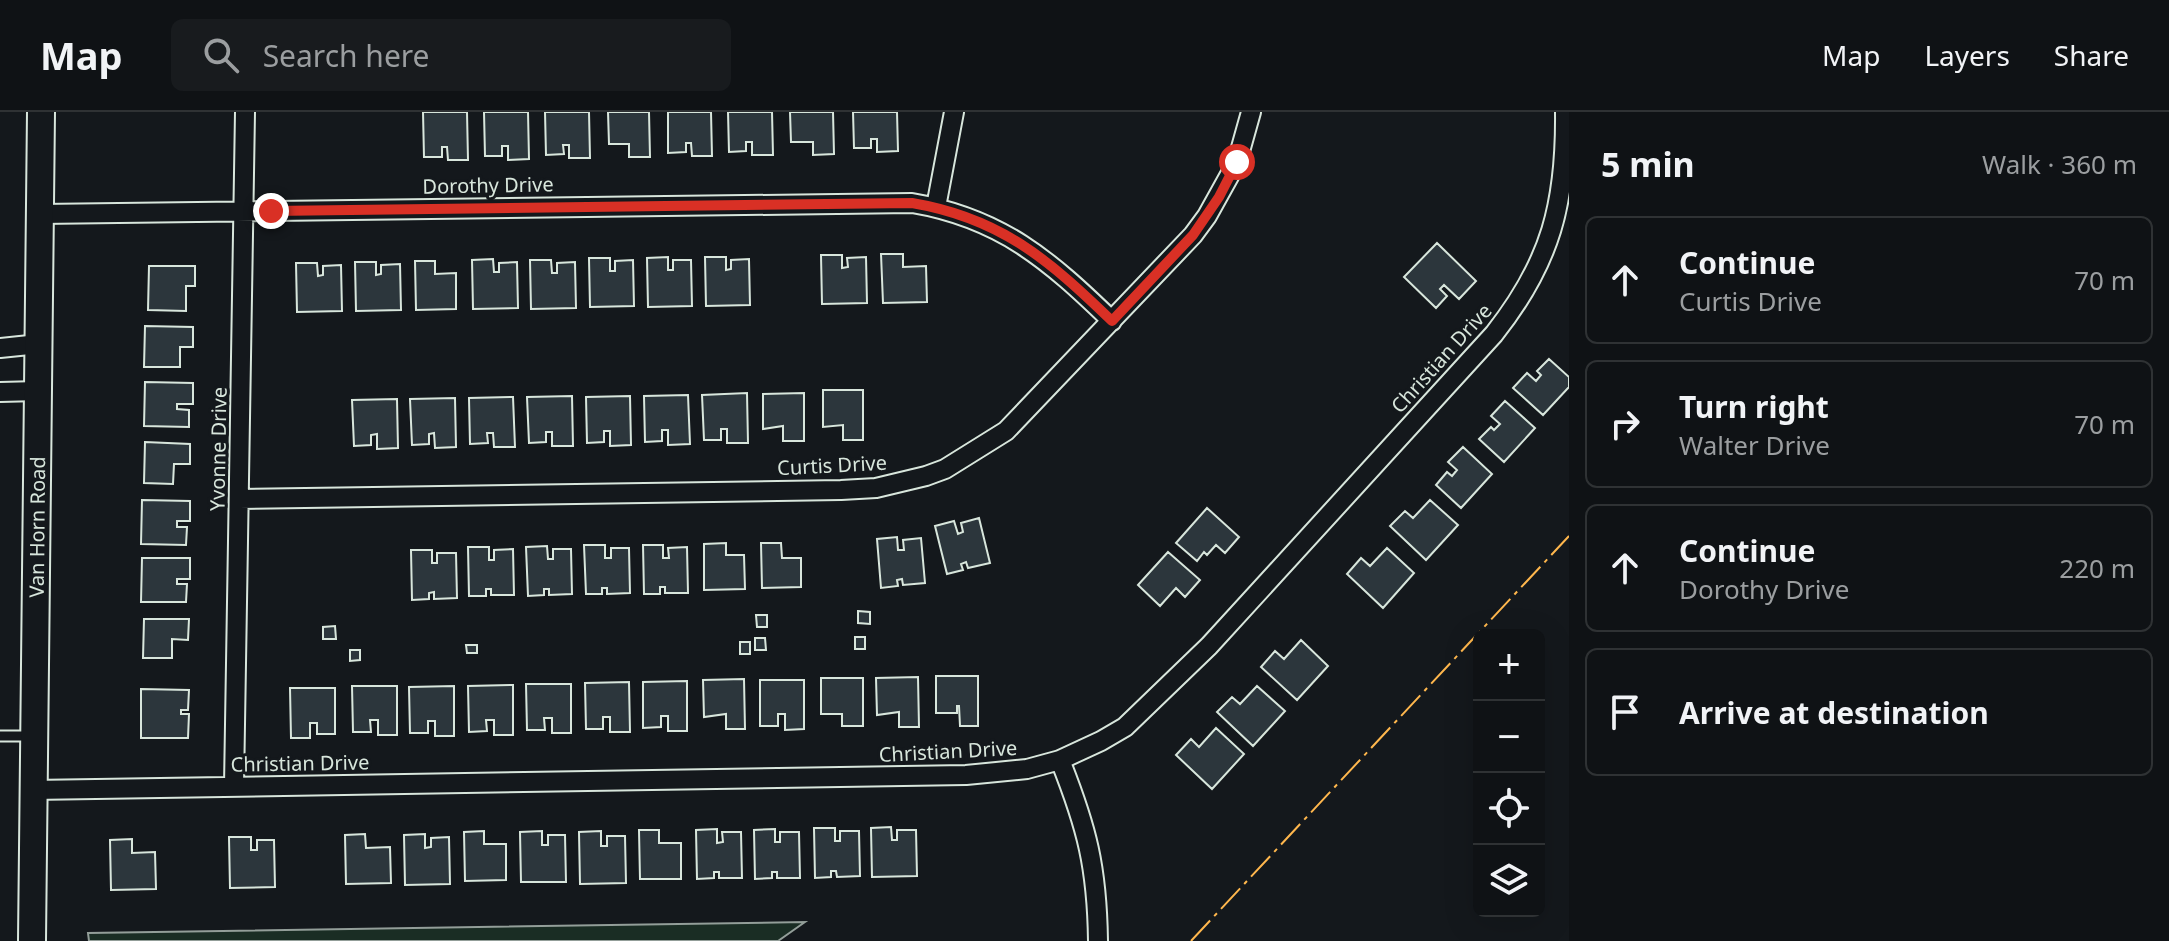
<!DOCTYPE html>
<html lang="en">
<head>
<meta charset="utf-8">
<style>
  body { margin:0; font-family:"Noto Sans",sans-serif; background:#181b1e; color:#f1f3f6 }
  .controls { position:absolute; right:24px; bottom:24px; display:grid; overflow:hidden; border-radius:12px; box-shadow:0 8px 32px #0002 }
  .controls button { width:72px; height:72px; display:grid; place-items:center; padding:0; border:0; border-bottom:2px solid #2f3234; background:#0f1215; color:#f1f3f6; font:40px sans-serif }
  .stop { position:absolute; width:24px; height:24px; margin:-18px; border:6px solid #d93025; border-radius:50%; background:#fff }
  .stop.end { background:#d93025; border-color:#fff; box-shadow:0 2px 8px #0008 }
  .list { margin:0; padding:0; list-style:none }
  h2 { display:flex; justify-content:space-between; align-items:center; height:104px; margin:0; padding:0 32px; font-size:34px }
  h2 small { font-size:26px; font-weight:400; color:#9b9ea0 }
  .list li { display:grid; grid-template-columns:52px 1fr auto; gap:24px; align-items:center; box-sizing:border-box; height:128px; margin:0 16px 16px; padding:0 16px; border:2px solid #2f3234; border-radius:12px }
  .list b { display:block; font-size:30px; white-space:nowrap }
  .list p { margin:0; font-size:26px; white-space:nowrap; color:#9b9ea0 }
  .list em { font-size:26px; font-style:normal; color:#9b9ea0 }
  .icon { flex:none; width:44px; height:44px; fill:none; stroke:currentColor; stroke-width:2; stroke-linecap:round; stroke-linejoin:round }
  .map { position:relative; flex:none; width:1569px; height:829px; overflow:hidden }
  header { display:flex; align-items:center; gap:48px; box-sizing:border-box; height:112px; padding:0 40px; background:#0f1215; border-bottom:2px solid #2f3234 }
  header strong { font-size:38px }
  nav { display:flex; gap:44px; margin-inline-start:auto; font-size:28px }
  .search { width:560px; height:72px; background:#181b1e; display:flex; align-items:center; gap:20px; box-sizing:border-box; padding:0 28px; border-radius:12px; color:#9b9ea0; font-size:30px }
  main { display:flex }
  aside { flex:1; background:#0f1215 }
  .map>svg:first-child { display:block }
</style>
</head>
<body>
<header>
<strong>Map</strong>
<div class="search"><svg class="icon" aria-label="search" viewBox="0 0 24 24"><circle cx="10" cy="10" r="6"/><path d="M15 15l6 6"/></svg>Search here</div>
<nav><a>Map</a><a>Layers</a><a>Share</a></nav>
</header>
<main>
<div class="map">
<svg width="1569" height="829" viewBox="0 0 1569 829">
  <rect width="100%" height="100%" fill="#14181c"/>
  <path fill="#1a2d24" stroke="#939e99" stroke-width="2" d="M805 810 778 829H89L88 821Z"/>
  <path fill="#2c363c" stroke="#d8e6dc" stroke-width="2" d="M423 0H467L468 48H448L447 35H442V45H424Z
    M484 0H528L529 47 508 48V34H502V44H485Z
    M545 0H589L590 46H569V33H563L564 42 546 43Z
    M608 0H649L650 45H629V32H609Z
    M668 0H711L712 44H692L691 31H686V40L668 41Z
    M728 0H772L773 43H752V30H746V39L729 40Z
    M790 0H833L834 42 813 43V30H791Z
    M853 0H897L898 39 877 40V27H871V36H854Z
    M1437 131 1476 169 1459 187 1444 173 1440 177 1447 184 1436 196 1404 165Z
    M881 142H903V155L926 154 927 190 883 191Z
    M821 143H842V156L848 155 847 146 866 145 867 191 822 192Z
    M668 145V158H673V148H691L692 194 648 195 647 146Z
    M705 145H726V158L731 157V148L749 147 750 193 706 194Z
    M589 146H610V159H615V149L633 148 634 194 590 195Z
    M493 147 494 160H499V151L517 150 518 196 473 197 472 148Z
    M530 148H551L552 161H557V151L575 150 576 196 531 197Z
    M415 149H435V162L456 161V197L416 198Z
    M355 150H376V163L381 162V153L400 152 401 198 356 199Z
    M296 151H317L318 164 323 163V154L341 153 342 199 297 200Z
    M149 154H195V174H186V199L148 198Z
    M145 214 193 215V235H180V255H144Z
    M1549 247 1569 265V275L1543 303 1513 276 1527 261 1536 269 1541 263 1537 259Z
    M145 270 193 271V292H177V297L189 298V315L144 314Z
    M823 278H863V328H843V313L823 315Z
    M747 281 748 331H727V317H721V328H704L702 283Z
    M804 281V329H783V314L763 317V282Z
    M688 283 690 332 668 333V318H662V329L645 330 644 284Z
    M572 284 573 334H552V320H546V330L529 331 527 285Z
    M630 284 631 333 610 334V319H604V330L587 331 586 285Z
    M513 285 515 335H494L493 321H487L488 331 470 332 469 286Z
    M455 286 456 335 435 336 434 321 429 322V332L412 333 410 287Z
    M397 287 398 336 377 337V322L371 323V333L354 334 352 288Z
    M1505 289 1535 316 1504 350 1479 327 1491 315 1494 318 1500 312 1491 304Z
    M145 330 190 332V352H174L173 372 144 371Z
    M1463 335 1492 362 1461 396 1436 373 1447 360 1452 364 1457 358 1448 350Z
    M142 388 190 389V409H177V415H187L186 433 141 432Z
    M1430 388 1458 413 1426 448 1390 414 1405 399 1413 406Z
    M1207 396 1239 425 1225 441 1216 433 1207 443 1204 440 1197 449 1176 431Z
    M979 406 990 451 968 456 966 450 961 452 963 458 947 462 935 414 954 409 958 422 963 420 961 411Z
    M897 425 898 438H904L903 428 921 426 925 471 903 473 902 467 897 468 898 474 881 476 877 427Z
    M726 431V443H744L745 477 704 478V432Z
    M761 431H781L782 446H801V475L762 476Z
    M584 433H605V446H611V436H629L630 481 607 482V476H602V482H586Z
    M643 433H663V446H669L668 436 687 435 688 481H665V475H660V482H644Z
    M547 434 548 447H553V437H571L572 482 549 483V477H544V483L528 484 526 435Z
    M468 435H489V448H494V438L513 437 514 483H491V477H486V484H469Z
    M1387 436 1414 461 1383 496 1347 462 1361 446 1370 454Z
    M411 438H432V451H437V441H456L457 486 434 487V480L429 481V487L412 488Z
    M1168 440 1200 468 1185 485 1176 476 1160 494 1138 473Z
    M142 446H190V467H177V472H187L186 490H141Z
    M858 499 870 500V512L858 511Z
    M756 503H767V515H757Z
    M144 507H189L188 528 172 527V546H143Z
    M335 514 336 527H323V515Z
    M855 525H865V537H855Z
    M755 526H765L766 538H755Z
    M1301 528 1328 554 1297 588 1261 555 1275 539 1284 547Z
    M740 530H750V542H740Z
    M466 533H477V541H467Z
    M350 538H360V548L350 549Z
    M936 564H978V614H960L959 594H957V601H936Z
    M918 565 919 615H899V600L877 603 876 566Z
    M821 566H863V614H842V602H821Z
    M744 567 745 617H726V602L704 605 703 568Z
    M760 568H804V617L785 618V602H778V614H760Z
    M687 569V619H668V604H661V615L643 616V570Z
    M629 570 630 620H610V605H603V617H586L585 571Z
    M526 572H571V621H552V606H544L545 618H527Z
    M513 573V623H494V608H486L487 619 469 620 468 574Z
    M352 574H397V623H378V608H370L371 620H353Z
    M454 574V624H435V609H428V621H410L409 575Z
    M1257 574 1285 599 1253 634 1217 600 1232 585 1240 592Z
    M290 576H335V622H317V611H310V626H291Z
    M141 577 189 578 188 598H181V602H189L188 626H141Z
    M1216 616 1244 642 1212 677 1176 643 1191 627 1199 635Z
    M891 715 892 728H897V718H916L917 764 872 765 871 716Z
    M814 716H835V729H840V719H859L860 764 837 765 836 759H831V765L815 766Z
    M717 717V731L723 730 722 720H741L742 766H719V760H714V766L697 767 696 718Z
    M775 717V730H780V720H799L800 766H777V760H772V766L755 767 754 718Z
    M639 718H659V731H681V767H640Z
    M484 719V732H506V768L465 769 464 720Z
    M542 719V733H548V723H565L566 770H521L520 720Z
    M601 719V734H607V724H625L626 771 580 772 579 720Z
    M365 722 366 736 390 735 391 771 346 772 345 723Z
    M425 722V736L431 735V726L449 725 450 772 405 773 404 723Z
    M229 725H251V738H257V728H274L275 775 230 776Z
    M132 727V741L155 740 156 777 111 778 110 728Z"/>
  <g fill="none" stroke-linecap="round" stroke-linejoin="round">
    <defs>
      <path id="lane" d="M0 624H33"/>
      <path id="street" d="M936 95 954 0
        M40 102 912 91C1001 106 1049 148 1112 209
        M0 236 39 232
        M0 280 38 279
        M239 387 841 378 876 376 926 364 945 357 1006 319 1193 123 1207 104 1237 50 1251 0
        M1060 648C1087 716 1097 755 1098 829
        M234 674 245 0
        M32 678 966 663 1027 657 1060 648 1101 629 1125 615 1209 534 1494 222C1551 150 1566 91 1565 0"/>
      <g id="secondary">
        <path id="s1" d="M32 829 41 0"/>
      </g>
    </defs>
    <use href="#lane" stroke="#d8e6dc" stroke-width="13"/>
    <use href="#street" stroke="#d8e6dc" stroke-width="22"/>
    <use href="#secondary" stroke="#d8e6dc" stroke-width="30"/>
    <use href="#lane" stroke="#14181c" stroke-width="9"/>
    <use href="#street" stroke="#14181c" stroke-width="18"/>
    <use href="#secondary" stroke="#14181c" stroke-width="26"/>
    <path stroke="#ffb74d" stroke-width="2" stroke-dasharray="28 6 4 6" stroke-linecap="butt" d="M1191 829 1569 424"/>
  </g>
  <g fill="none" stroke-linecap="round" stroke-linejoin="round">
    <path stroke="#d93025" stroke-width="10" d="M271 99 912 91C1001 106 1049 148 1112 209L1193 123 1219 85 1237 50"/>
  </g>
  <g text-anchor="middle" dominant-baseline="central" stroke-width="6" stroke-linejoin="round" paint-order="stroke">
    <g font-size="20" fill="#d8e6dc" stroke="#14181c">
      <text transform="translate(488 73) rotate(-1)">Dorothy Drive</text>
      <text transform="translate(1441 246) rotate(-48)">Christian Drive</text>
      <text transform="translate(218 337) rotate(-89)">Yvonne Drive</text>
      <text transform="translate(832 353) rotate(-3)">Curtis Drive</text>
      <text stroke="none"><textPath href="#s1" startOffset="414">Van Horn Road</textPath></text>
      <text transform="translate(948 639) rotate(-3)">Christian Drive</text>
      <text transform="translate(300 651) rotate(-1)">Christian Drive</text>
    </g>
  </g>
</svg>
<div class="controls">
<button>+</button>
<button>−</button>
<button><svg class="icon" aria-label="locate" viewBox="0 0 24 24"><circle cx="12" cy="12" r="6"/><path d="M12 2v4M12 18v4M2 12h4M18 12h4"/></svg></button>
<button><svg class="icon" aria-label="layers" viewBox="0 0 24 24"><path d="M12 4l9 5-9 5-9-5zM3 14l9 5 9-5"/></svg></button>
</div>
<div class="stop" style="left:1237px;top:50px"></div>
<div class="stop end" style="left:271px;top:99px"></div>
</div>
<aside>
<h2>5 min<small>Walk · 360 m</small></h2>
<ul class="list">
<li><svg class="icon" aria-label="ahead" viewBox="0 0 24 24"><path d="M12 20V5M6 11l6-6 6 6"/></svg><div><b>Continue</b><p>Curtis Drive</p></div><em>70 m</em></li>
<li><svg class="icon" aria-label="right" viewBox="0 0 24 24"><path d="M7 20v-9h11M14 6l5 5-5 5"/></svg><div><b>Turn right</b><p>Walter Drive</p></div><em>70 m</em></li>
<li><svg class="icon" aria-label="ahead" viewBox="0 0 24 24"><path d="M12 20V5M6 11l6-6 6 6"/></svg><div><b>Continue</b><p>Dorothy Drive</p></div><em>220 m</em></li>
<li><svg class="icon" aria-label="arrive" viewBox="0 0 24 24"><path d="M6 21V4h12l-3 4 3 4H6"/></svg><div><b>Arrive at destination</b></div></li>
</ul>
</aside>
</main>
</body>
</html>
